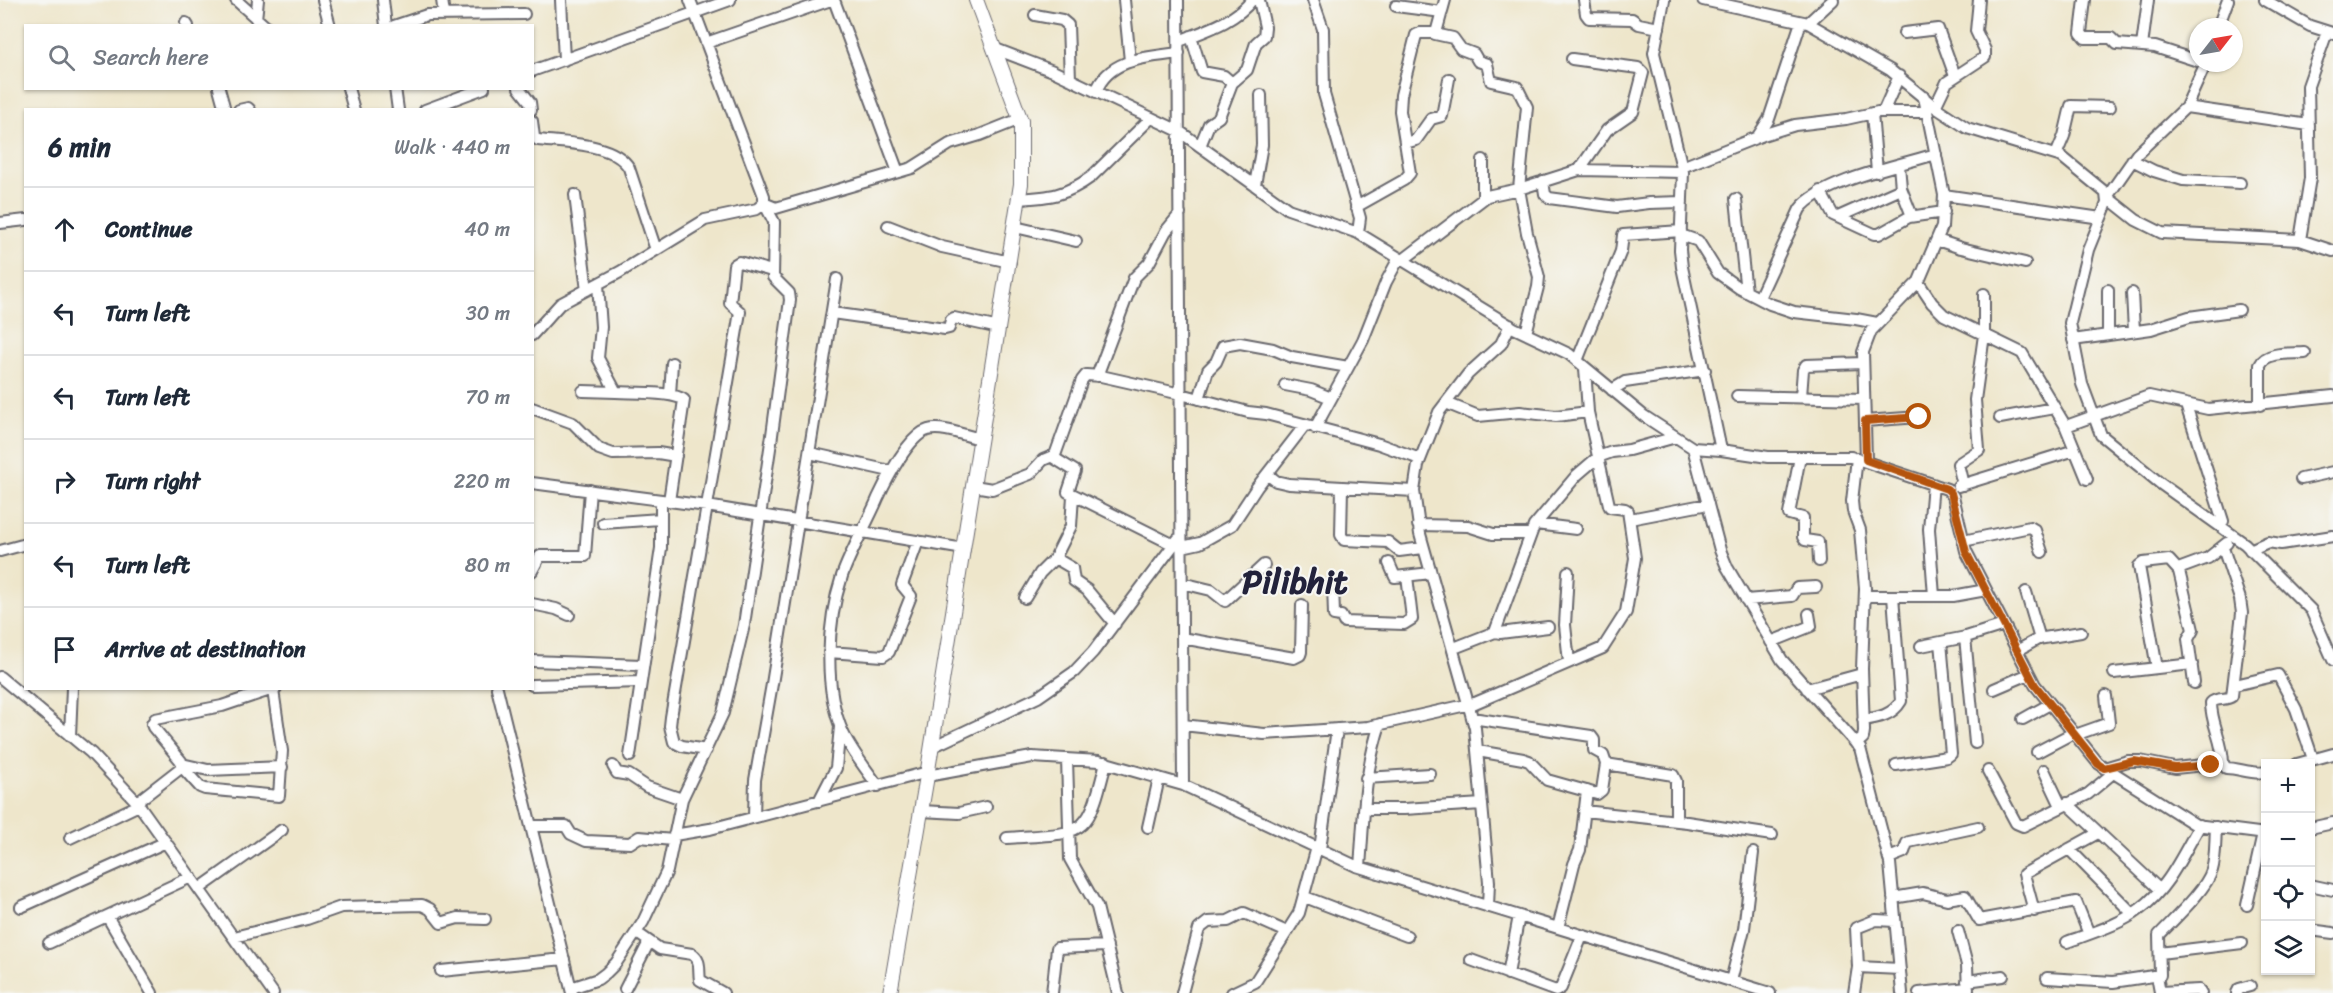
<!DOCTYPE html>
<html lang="en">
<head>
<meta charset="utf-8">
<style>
  body { margin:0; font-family:Sriracha,sans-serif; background:#f6f6f7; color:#1f2937 }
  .controls { position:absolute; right:18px; bottom:18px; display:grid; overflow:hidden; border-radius:0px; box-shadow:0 2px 4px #0004 }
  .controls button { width:54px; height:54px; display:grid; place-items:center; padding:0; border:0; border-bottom:2px solid #e0e1e3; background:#fff; color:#1f2937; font:30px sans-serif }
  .compass { position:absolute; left:2189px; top:18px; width:54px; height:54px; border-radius:50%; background:#fff; box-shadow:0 2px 4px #0004; rotate:59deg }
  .stop { position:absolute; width:18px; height:18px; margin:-14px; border:4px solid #b45309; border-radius:50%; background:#fff }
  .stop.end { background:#b45309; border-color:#fff; box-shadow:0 2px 6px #0008 }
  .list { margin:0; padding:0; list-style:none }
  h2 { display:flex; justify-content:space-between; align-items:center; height:78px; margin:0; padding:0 24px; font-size:26px }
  h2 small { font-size:20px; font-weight:400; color:#747a83 }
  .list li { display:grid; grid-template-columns:39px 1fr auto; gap:18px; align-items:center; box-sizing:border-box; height:84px; padding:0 24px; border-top:2px solid #e0e1e3 }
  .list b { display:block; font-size:22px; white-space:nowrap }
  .list em { font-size:20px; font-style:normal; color:#747a83 }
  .icon { flex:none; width:33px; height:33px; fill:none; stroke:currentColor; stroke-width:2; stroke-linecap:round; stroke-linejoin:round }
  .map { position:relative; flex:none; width:2333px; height:993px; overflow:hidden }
  .search { position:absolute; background:#fff; box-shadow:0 2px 4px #0004; left:24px; top:24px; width:510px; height:66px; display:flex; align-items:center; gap:15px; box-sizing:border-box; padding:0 21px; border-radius:0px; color:#747a83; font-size:22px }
  .panel { position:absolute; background:#fff; box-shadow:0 2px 4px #0004; left:24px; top:108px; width:510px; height:582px; border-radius:0px }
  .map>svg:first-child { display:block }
</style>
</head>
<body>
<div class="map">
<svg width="2333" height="993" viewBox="0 0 2333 993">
  <rect width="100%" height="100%" fill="#f6f6f2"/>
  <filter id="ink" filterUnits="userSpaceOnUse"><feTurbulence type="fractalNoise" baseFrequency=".0167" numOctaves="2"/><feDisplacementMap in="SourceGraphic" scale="12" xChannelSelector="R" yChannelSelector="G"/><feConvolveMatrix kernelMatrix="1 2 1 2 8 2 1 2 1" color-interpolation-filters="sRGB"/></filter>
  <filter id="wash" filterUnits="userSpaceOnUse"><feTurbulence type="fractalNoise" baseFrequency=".008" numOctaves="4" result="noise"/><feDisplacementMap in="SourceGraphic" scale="24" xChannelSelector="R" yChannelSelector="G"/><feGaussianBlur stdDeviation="1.35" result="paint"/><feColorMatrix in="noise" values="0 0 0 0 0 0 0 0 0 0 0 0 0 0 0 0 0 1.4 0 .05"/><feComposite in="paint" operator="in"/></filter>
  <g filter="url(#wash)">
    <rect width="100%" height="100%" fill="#eee6cb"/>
  </g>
  <g filter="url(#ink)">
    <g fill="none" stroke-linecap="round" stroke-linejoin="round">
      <defs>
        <path id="minor" d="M236 0 265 26
          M323 0 330 26
          M383 0 386 26
          M442 0 444 14
          M561 0 564 60
          M834 0 898 172
          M1124 0 1130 61
          M1178 0 1183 785
          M1313 0 1323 29 1324 94 1360 218 1358 233
          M1584 0 1586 14 1589 18 1632 19 1639 24 1659 28
          M1664 0 1654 53 1683 172 1680 250 1682 267 1721 450
          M1703 0 1808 23 1890 70 1935 107 1967 128 2062 157 2106 193 2107 203 2088 250 2070 323 2082 384 2101 435 2161 484 2245 544 2311 610 2333 660
          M2085 0 2081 33 2085 38H2111L2117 44 2155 47 2198 61
          M2265 0 2310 26 2332 33
          M1396 6 1442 12
          M1035 15 1062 20 1068 25 1070 79
          M256 19 258 0
          M186 23 188 26
          M1808 23 1833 0
          M394 26 427 15 524 14
          M2218 27 2228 0
          M1904 33 1938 29 1955 76
          M1435 34 1453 38 1461 49 1474 54 1478 61 1487 64 1491 81 1517 87 1527 107 1519 189 1527 233 1539 277 1538 287 1526 333
          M1191 36 1202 72 1224 76 1232 83
          M1179 41C1204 31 1235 22 1252 0
          M706 43 831 0
          M2142 46 2148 0
          M993 48 1053 71 1179 131 1288 209 1358 233 1514 328 1569 354 1644 416 1693 448 1721 450 1768 457H1851L1947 489 1953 496 1966 551 2035 685 2098 763 2196 825 2266 834
          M1572 59 1638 68 1643 73 1633 112 1607 130 1579 170
          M2206 63 2186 107 2137 154 2107 197 2136 220 2162 233 2300 240 2333 251
          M532 71 730 0
          M219 88 225 110
          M348 88 354 110
          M395 88 398 110
          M519 88 530 102 531 110
          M1096 92C1108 58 1149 57 1179 53
          M1935 107 1947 82 1985 57V50L1976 31 1979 0
          M2186 107 2309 125
          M239 110 248 108 250 110
          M425 110 484 88
          M1883 112 1899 76
          M1872 113 1877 172
          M532 121 534 137 538 140C564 143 615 143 629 168L656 250
          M1758 136 1769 119 1801 22
          M1405 143 1416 140 1431 119 1442 116 1449 79
          M1200 146 1209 124 1219 117 1232 83 1247 70 1256 43 1264 36 1265 27 1259 0
          M2056 155 2064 136 2071 106 2110 107
          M1483 160V198
          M2132 160 2154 171 2183 180 2240 183
          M1899 165 1901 188 1912 216
          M1682 167 1763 135 1795 125 1846 119 1878 112H1927
          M1543 181 1545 194 1549 198 1617 207 1649 203 1682 202
          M1255 185 1262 145 1261 95
          M1820 191 1833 215 1874 234H1879L1909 217 1944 212
          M575 195 587 290
          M1944 195 2101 218
          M1019 199C1050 197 1065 196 1091 177L1151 118
          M1736 199 1746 292
          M764 203 776 208 912 168 950 144 980 135 1020 119
          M1356 207 1404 180 1410 173 1400 111 1401 95 1416 35 1420 33H1436L1445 0
          M1838 217 1901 189
          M0 223 26 220
          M888 226 942 247 1010 262
          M1015 227 1076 241
          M1681 235 1698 241 1718 273 1739 288 1770 304 1794 312 1856 319 1877 323
          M1937 240 1961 248 2025 263
          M2300 240 2310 178 2308 86 2327 32
          M1403 260 1487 196 1519 189 1579 170 1683 172
          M1918 282 1932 303 1944 315 2022 353 2065 425H2069L2149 396 2208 409 2333 396
          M598 284 601 327 598 358 616 392C632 393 673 391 684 400L669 501
          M2108 290V335
          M2132 293 2134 331
          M1759 298 1800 209C1821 181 1900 165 1936 154
          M832 313 945 329 949 328 951 320 954 318 999 328
          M532 335 560 304 620 272 705 220 757 209 764 203V196L690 0
          M2073 340 2151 329 2189 317 2239 310
          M1577 361 1621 251 1623 235 1681 231
          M1097 376 1134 278 1149 263 1166 231 1180 214
          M1285 385 1311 390 1331 398
          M1612 390 1625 382 1705 370
          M583 391 616 392
          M670 395 672 363
          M1737 396 1864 399
          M1801 396 1803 370 1806 365 1863 363
          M1199 399 1208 370 1216 362 1223 346 1240 343 1273 349 1292 357 1348 367
          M1446 403 1478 416 1520 412 1556 416 1588 412
          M2186 405 2223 521 2217 524
          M2260 405V365C2266 351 2291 354 2305 353
          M532 408 573 423 599 449 613 454 658 453 676 456
          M2000 418 2054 408
          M1865 421 1919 417
          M2065 425 2087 479
          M1315 428 1363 340 1386 282 1399 258
          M1693 448 1720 550 1727 567 1782 660 1860 748 1890 863 1902 993
          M810 453 890 471
          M1800 457 1789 514 1803 518V537L1805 540 1818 542 1819 561
          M1866 460 1863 352 1871 331 1919 281 1942 227 1944 195 1924 97
          M1267 474 1276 481 1289 484 1414 491
          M2301 479 2333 472
          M532 483 707 506 964 549
          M1933 484 1929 529 1934 596
          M1963 485 1958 464 1979 450 1975 400 1984 335V294
          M974 486 992 489 1030 474 1043 460 1055 455
          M1958 486 2075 450
          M1342 488 1341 535 1344 540 1388 542 1399 551 1423 548
          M1630 519 1708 504
          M603 523 660 519
          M1536 524 1576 529
          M1418 525 1468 526 1493 534H1531
          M1963 541 2030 527 2035 530 2042 552
          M1174 545 1068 492 1075 471 1054 458 1082 380 1086 375 1101 376 1181 394 1248 412 1266 414 1379 444 1420 459
          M1182 547 1200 543 1232 525 1257 487 1305 425
          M2223 548 2240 599 2242 613 2232 696C2226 701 2216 697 2211 703 2211 724 2223 741 2223 763
          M2250 550 2268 542 2281 544 2333 536
          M0 551 26 544
          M1055 558 1072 568 1074 581 1087 590 1115 624
          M1389 563 1395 577 1431 573
          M532 571 540 556H585L590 490
          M1568 572 1565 625 1569 662
          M1182 583 1211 590 1225 601 1264 565
          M1333 583 1334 615 1341 616 1344 622 1404 624 1412 619 1407 576
          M2026 592 2040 639
          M1865 596H1953L1986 590
          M1025 598 1040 573 1055 558 1071 526 1073 496
          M1746 600 1792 596 1797 588 1816 587
          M532 604 556 609 569 615
          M1495 632 1500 633 1548 627
          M1965 637 1975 743
          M1182 638 1294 658 1300 655 1301 652 1302 605
          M1771 642 1811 626 1809 614
          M1921 646 1966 637 2004 625
          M1454 648 1495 632 1534 526 1577 475 1598 457 1612 452 1629 450 1676 437
          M2017 651 2038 639 2081 632
          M829 652 883 656 889 652 911 596 902 585 918 541
          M532 661 642 665
          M2157 668 2139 566 2143 563 2169 560 2179 571
          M2114 673 2192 664
          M0 677 91 753 137 802 273 993
          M2194 683 2188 639 2193 630 2179 571 2181 568 2208 558 2227 543
          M532 685 641 682
          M2235 685 2278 675 2296 709 2313 759
          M497 688 572 993
          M1807 689 1862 674
          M1994 689 2029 674
          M1472 718 1591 736 1594 740V750L1603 755 1606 764 1673 775 1676 781V821
          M2023 719 2050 704
          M1863 720C1878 718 1893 715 1901 701L1893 596
          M1183 725 1264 734 1368 727 1475 703 1603 648 1626 612 1635 558 1628 511 1625 509 1610 507 1609 505 1588 412 1585 368
          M2075 735 2109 723 2106 696
          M70 736 72 688
          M1856 744 1863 738 1864 731 1862 669 1865 588 1860 530 1853 511 1852 501 1857 458
          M932 747 1038 697 1074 672 1093 652 1178 539
          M706 750 682 746 674 742 670 726 671 717 740 312 730 303 734 265 739 262 772 271
          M1478 751 1523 759 1529 761 1547 780 1597 794 1602 790 1606 764
          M2037 752 2073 733
          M630 756 661 548V500
          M1067 759 1070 859 1097 907 1118 993
          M182 764 208 770 282 767
          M2297 764 2333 754
          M1896 765 1947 757 1951 754 1941 642
          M613 766 617 773 629 775 647 787 682 799
          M182 767 200 787 205 789 279 796 282 751 273 690
          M2104 768 2128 761H2140L2175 768 2223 763 2226 768C2239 768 2253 775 2266 772
          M2044 770 2061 806
          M1988 771 2016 823 2023 826 2088 794 2113 773
          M927 776 1032 757 1099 761 1183 785 1356 866 1770 993
          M1366 778 1430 774
          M878 786C866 769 852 752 843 733 823 688 827 622 842 576 851 550 867 524 878 498 886 481 909 435 928 430 943 426 966 436 981 439
          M819 801 836 768 840 727
          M137 802 182 767 181 761 153 727 152 724 155 719 222 706 276 688
          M2067 803 2160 890
          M1364 809H1404L1482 804
          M921 811 959 813 986 807
          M1584 811 1687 822 1772 835
          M754 817 755 780 772 684 837 279
          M531 826H566L571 834 586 841 630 843 639 837 673 840
          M1148 827 1159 778
          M2310 828 2333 823
          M674 835 710 829 928 772
          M70 838 139 805
          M1007 838C1084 832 1087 841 1106 762
          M1320 849 1337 729
          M2069 849 2133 914
          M1889 858 1904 852 1907 843 1909 842 1978 827
          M1360 867C1364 815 1364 774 1380 724
          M2310 885 2333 890
          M199 889 282 830
          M1305 897 1407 936
          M1893 898 1923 893 1947 899 1965 896 1979 920 2076 902 2089 934
          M2247 905 2263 834
          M21 907 166 842
          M1488 907 1489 882 1475 728 1420 534 1414 491 1418 465 1439 412 1468 374 1501 344 1510 325
          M2034 911 2024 874 2098 833
          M107 916 152 993
          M1558 928 1574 864 1580 850 1587 791
          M2310 930 2333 933
          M1958 931 1967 965 1968 993
          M637 933 660 949 692 954C702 961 698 969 700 980L723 993
          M234 937 307 919 341 907 422 905 430 909 441 923 458 918 485 919
          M2067 942C2091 933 2120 925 2140 909 2168 889 2183 854 2200 825
          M49 943 191 877
          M2160 953 2242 943
          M1471 960 1556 991 1561 988 1582 936
          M1858 967 1900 969
          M441 971 564 959
          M1508 974 1519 916
          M2157 976 2160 992 2199 990 2201 993
          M2047 978 2113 982 2160 975 2159 935C2174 919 2206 890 2212 870 2216 857 2215 841 2216 827
          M1731 981 1744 929 1753 853
          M1967 981 2003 976
          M571 988 598 979 606 973 616 963 643 922 667 871 682 799 723 713 744 625 772 435 790 300 789 293 773 277 774 222 764 203
          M625 989 649 942
          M1052 993 1057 948 1107 946
          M1182 993 1199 929 1208 922 1228 921 1244 913 1287 932
          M1232 993 1255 982 1299 913 1317 847
          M1854 993 1858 967 1856 928 1876 920 1895 921
          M1919 993 1968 988
          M2237 993 2239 989 2250 986"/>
        <path id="secondary" d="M890 993 927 776 1021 184V121L976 0"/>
      </defs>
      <use href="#minor" stroke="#69676d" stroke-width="14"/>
      <use href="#secondary" stroke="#69676d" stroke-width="16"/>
      <use href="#minor" stroke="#fff" stroke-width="10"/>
      <use href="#secondary" stroke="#fff" stroke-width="14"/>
    </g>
  </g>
  <g fill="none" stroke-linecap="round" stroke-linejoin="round" filter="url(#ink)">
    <path stroke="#b45309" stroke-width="8" d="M1919 417 1865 421 1866 460 1947 489 1951 493 1966 552 2035 685 2098 764 2104 768 2134 761 2175 768 2211 765"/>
  </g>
  <g text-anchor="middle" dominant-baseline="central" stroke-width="4.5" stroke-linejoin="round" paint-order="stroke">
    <g font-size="33" font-weight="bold" fill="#22223b" stroke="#f6f6f2">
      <text x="1295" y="582">Pilibhit</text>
    </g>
  </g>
</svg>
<div class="controls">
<button>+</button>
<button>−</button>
<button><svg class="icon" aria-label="locate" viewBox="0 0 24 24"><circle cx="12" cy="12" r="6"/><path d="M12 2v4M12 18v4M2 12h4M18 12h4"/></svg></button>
<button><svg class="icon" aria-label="layers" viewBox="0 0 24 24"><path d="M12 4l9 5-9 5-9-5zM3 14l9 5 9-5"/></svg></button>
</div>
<svg class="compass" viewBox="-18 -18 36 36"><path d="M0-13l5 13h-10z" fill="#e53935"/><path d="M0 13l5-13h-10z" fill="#747a83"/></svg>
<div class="stop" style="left:1919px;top:417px"></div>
<div class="stop end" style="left:2211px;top:765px"></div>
<div class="search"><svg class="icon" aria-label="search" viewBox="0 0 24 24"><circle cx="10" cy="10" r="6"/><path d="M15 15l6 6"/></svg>Search here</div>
<section class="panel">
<h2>6 min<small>Walk · 440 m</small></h2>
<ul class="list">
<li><svg class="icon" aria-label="ahead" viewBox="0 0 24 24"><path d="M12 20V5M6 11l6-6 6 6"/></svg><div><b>Continue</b></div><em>40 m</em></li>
<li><svg class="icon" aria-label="left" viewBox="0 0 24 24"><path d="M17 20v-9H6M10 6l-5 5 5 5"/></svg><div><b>Turn left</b></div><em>30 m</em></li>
<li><svg class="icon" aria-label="left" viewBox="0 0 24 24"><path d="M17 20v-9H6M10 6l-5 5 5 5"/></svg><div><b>Turn left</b></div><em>70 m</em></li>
<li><svg class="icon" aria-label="right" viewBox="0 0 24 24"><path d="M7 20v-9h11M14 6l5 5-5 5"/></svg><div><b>Turn right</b></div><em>220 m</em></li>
<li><svg class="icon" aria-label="left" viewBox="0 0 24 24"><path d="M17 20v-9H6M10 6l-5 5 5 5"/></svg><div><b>Turn left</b></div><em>80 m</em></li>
<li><svg class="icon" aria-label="arrive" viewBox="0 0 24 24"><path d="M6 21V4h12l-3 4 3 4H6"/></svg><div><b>Arrive at destination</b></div></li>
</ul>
</section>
</div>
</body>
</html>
